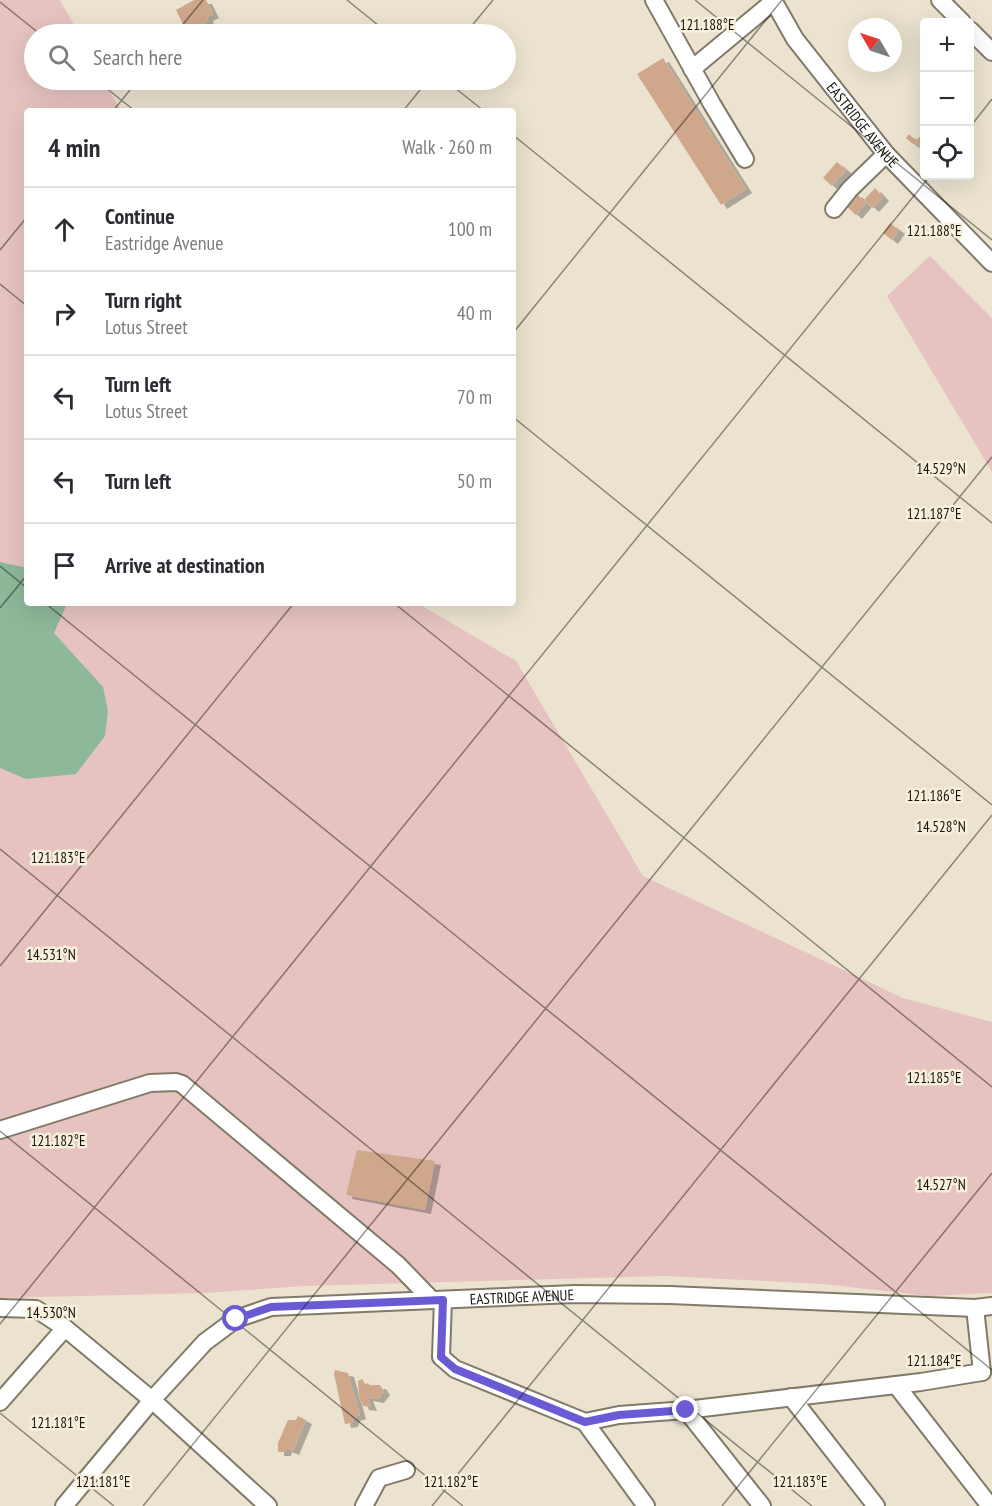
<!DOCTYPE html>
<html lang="en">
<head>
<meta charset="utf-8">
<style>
  body { margin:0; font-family:"PT Sans Narrow",sans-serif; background:#f7f7f7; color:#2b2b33 }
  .controls { position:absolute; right:18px; top:18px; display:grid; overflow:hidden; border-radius:6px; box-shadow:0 6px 24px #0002 }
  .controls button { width:54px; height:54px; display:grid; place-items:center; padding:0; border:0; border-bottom:2px solid #e1e1e2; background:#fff; color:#2b2b33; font:30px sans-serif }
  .compass { position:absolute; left:848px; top:18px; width:54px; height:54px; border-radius:50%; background:#fff; box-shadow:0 6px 24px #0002; rotate:309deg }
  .stop { position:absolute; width:18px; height:18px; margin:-14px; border:4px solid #6a5ad4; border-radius:50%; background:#fff }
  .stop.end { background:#6a5ad4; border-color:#fff; box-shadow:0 2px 6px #0008 }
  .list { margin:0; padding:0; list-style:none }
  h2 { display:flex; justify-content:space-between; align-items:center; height:78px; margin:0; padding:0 24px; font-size:26px }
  h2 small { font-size:20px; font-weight:400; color:#7c7c81 }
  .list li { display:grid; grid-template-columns:39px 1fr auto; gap:18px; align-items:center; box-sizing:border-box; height:84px; padding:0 24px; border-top:2px solid #e1e1e2 }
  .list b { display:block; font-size:22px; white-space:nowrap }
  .list p { margin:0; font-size:20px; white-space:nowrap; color:#7c7c81 }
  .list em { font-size:20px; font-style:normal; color:#7c7c81 }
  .icon { flex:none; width:33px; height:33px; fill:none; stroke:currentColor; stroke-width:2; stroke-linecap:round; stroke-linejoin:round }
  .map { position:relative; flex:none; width:992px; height:1506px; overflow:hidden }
  .search { position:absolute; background:#fff; box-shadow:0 6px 24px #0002; left:24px; top:24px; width:492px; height:66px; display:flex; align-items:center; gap:15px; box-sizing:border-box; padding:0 21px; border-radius:33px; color:#7c7c81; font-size:22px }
  .panel { position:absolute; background:#fff; box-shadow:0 6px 24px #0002; left:24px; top:108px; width:492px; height:498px; border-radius:6px }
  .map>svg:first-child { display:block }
</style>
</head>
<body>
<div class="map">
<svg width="992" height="1506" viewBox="0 0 992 1506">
  <defs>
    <filter id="shadow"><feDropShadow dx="6" dy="4" stdDeviation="0" flood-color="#0004"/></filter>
  </defs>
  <rect width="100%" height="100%" fill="#ebe3cf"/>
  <path fill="#e6c3c0" d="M0 0H60L79 34H34V80H103L121 111H27V603H417L516 661 643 876 903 998 992 1022V1293L928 1296 823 1284 665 1276 305 1286 204 1293 0 1298Z
    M930 256 992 318V472L887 296Z"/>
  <path fill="#8eb89a" d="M0 562 27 568V603H75L66 606 54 633 103 687 108 711 105 736 76 774 26 779 0 768Z"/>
  <path fill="#cfa78b" filter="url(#shadow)" d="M194 0H206L213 14 207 17 208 21 193 29 192 25 185 28 176 10Z
    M663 58 746 189 721 205 637 74Z
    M909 134 916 141 920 136 924 140V143L921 147 915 142 916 141 913 144 906 138Z
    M837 162 846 170 832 186 823 178Z
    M875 188 883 197 873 208 864 200Z
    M856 193 866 203 856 215 845 205Z
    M890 223 899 230 892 240 883 233Z
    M357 1150 435 1161 425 1210 346 1195Z
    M335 1370 348 1373 360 1415 354 1417 352 1423 345 1424 334 1374Z
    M362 1379 366 1385H380L384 1391 378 1399 367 1397 371 1407 363 1406 359 1397 358 1381Z
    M298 1416 306 1420 293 1451 286 1448 285 1452H278V1443L288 1420H296Z"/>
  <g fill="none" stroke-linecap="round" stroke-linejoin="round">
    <defs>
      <g id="minor">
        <path d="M654 0 712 104 745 159"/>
        <path id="s1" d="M773 0 795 39 886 154 992 263"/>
        <path d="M940 0 962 22"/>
        <path d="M970 30 992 52"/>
        <path d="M692 69 774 1"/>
        <path d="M834 209 850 189 886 154"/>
        <path d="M0 1130 150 1083 176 1082 182 1084 398 1265 432 1300"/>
        <path d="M443 1300 441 1357 455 1369 585 1422"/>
        <path d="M0 1308 36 1309 65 1328 152 1400 268 1506"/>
        <path d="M975 1308 982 1372"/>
        <path d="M896 1385 990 1506"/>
        <path d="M791 1397 876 1506"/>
        <path d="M0 1402 65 1328"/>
        <path d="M686 1410 762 1506"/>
        <path d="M585 1422 619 1415 686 1410 921 1382 982 1372"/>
        <path d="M585 1422 646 1506"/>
        <path id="s2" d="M64 1506 152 1400 205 1342 236 1319 271 1307 575 1294 670 1295 975 1308 992 1306"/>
        <path d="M364 1506 379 1478 406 1470"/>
      </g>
    </defs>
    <use href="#minor" stroke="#817a68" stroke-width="20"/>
    <use href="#minor" stroke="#fff" stroke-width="16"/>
  </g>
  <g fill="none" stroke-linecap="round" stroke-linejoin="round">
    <path stroke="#6a5ad4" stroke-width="8" d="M236 1319 271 1307 443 1300 441 1357 455 1369 585 1422 619 1415 686 1410"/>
  </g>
  <path fill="none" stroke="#16130c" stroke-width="1.5" stroke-opacity="0.45" d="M347 0 389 34M695 0 992 240M0 2 40 34M175 34 203 0M465 34 493 0M96 80 135 111M445 80 484 111M113 111 138 80M403 111 428 80M970 127 992 99M513 135 992 523M0 250 27 217M0 284 27 306M513 333 782 0M513 417 992 805M0 566 27 588M45 603 992 1370M394 603 992 1087M0 608 27 575M0 849 812 1506M0 966 294 603M0 1131 463 1506M0 1324 930 176M0 1413 114 1506M143 1506 992 457M432 1506 992 815M722 1506 992 1173"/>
  <g text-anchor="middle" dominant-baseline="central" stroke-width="5" stroke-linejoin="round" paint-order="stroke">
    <g font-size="15" fill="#16130c" stroke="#f8f0dc">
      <text stroke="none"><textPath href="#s1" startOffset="154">EASTRIDGE AVENUE</textPath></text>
      <text stroke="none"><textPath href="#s2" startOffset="543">EASTRIDGE AVENUE</textPath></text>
    </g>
  </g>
  <g font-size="15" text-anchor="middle" fill="#16130c" stroke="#f8f0dc" stroke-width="5" stroke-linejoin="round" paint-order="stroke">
    <text x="707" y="30">121.188°E</text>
    <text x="934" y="236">121.188°E</text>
    <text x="941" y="474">14.529°N</text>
    <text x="934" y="519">121.187°E</text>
    <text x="934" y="801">121.186°E</text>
    <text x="941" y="832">14.528°N</text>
    <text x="58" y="863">121.183°E</text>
    <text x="51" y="960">14.531°N</text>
    <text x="934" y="1083">121.185°E</text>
    <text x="58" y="1146">121.182°E</text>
    <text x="941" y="1190">14.527°N</text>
    <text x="51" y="1318">14.530°N</text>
    <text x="934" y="1366">121.184°E</text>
    <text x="58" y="1428">121.181°E</text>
    <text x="103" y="1487">121.181°E</text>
    <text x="451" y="1487">121.182°E</text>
    <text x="800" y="1487">121.183°E</text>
  </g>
</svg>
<div class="controls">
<button>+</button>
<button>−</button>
<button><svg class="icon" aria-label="locate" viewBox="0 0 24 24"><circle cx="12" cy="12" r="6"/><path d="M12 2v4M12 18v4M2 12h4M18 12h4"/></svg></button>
</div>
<svg class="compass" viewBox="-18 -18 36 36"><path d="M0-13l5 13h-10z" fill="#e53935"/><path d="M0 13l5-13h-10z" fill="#7c7c81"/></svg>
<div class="stop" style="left:236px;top:1319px"></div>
<div class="stop end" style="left:686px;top:1410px"></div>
<div class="search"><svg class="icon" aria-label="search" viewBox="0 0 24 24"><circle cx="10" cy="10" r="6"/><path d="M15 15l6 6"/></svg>Search here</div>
<section class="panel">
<h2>4 min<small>Walk · 260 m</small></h2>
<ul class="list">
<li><svg class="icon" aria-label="ahead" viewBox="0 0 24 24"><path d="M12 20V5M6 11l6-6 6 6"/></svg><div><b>Continue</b><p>Eastridge Avenue</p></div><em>100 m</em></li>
<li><svg class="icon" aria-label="right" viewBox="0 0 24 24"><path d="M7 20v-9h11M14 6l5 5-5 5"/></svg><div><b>Turn right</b><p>Lotus Street</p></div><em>40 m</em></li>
<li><svg class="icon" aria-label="left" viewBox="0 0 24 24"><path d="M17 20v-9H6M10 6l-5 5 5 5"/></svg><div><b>Turn left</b><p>Lotus Street</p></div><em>70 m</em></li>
<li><svg class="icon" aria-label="left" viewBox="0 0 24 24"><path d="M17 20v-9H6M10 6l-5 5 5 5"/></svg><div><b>Turn left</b></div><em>50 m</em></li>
<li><svg class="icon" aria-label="arrive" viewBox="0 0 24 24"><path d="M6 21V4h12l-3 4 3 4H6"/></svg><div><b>Arrive at destination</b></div></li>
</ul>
</section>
</div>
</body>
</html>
